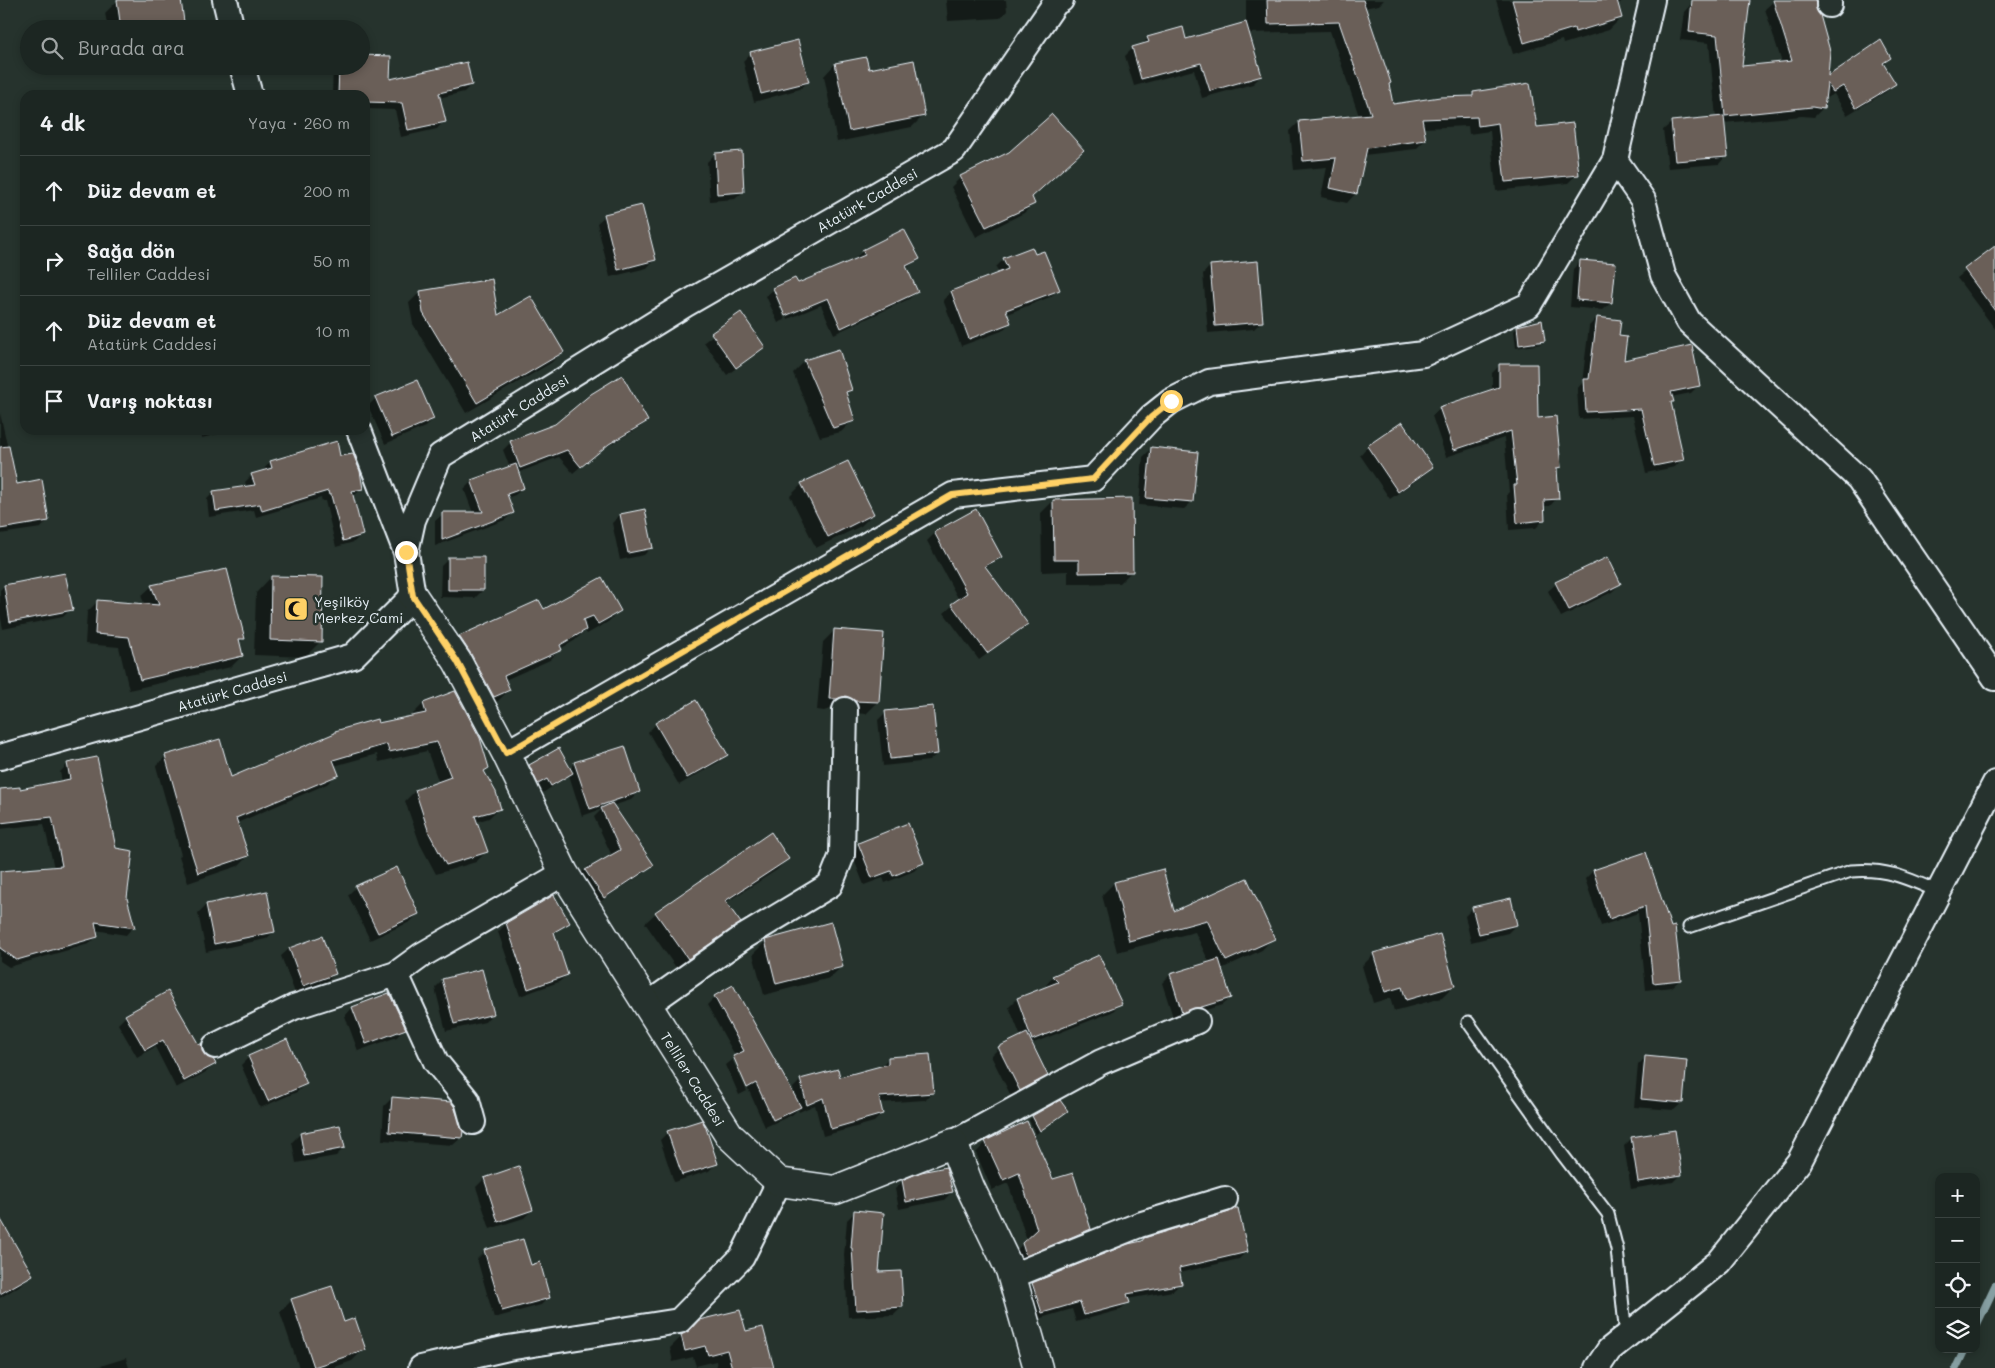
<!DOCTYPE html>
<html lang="tr">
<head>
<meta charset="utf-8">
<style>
  body { margin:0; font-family:Mali,sans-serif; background:#252e2a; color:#f1f3f6 }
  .controls { position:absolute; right:15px; bottom:15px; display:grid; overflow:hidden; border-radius:10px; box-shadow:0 2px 8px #0003 }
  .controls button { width:45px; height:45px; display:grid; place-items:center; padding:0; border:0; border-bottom:1px solid #3a4340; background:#1c2622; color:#f1f3f6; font:25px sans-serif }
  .stop { position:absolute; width:15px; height:15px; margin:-11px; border:4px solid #ffd166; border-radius:50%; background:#fff }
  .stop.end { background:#ffd166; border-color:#fff; box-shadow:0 1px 5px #0008 }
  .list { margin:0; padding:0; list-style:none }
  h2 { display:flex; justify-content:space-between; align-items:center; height:65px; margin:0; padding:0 20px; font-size:21px }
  h2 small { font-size:16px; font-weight:400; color:#a0a5a5 }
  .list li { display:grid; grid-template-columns:32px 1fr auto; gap:15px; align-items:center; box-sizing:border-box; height:70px; padding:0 20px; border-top:1px solid #3a4340 }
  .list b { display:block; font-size:19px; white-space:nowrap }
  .list p { margin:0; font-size:16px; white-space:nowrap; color:#a0a5a5 }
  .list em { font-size:16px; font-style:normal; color:#a0a5a5 }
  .icon { flex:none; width:28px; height:28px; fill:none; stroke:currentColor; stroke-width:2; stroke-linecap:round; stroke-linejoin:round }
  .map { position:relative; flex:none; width:1995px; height:1368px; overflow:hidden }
  .search { position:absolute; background:#1c2622; box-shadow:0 2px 8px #0003; left:20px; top:20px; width:350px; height:55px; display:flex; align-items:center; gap:12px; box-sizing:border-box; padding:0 18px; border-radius:28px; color:#a0a5a5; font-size:19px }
  .panel { position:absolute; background:#1c2622; box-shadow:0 2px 8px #0003; left:20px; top:90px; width:350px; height:345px; border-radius:15px }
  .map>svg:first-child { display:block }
</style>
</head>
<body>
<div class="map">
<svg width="1995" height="1368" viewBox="0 0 1995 1368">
  <rect width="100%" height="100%" fill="#26332d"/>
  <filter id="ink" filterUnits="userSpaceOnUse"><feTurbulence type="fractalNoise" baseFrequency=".02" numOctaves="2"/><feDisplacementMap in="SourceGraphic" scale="10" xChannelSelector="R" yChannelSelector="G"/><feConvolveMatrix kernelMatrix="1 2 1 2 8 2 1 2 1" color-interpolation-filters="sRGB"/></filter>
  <g filter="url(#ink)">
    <path fill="#0007" d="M180 0 184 29H108L105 13 117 1Z
      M946 0H1006L1007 11 1000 18 948 21Z
      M1246 0H1384L1379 5 1364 8 1392 106 1469 97 1473 93 1536 128 1577 174 1568 183 1496 191 1490 131 1469 134 1468 126 1423 128 1425 140 1416 149 1364 155 1356 193 1347 203 1321 197 1327 167 1294 170 1290 131 1299 122 1359 116 1330 31 1248 33 1261 76 1253 84 1202 98 1194 70 1134 86 1125 56 1133 48 1141 46 1148 38 1185 41 1246 23Z
      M1496 0H1623L1617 6 1621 18 1609 30 1563 44 1562 40 1513 54Z
      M1723 0H1735L1741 67 1782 63 1765 9 1774 1 1814 0 1826 79 1890 58 1883 65 1894 84 1886 92 1847 115 1834 94 1824 99 1823 108 1814 117 1802 116 1723 123 1726 156 1719 164 1668 168 1663 130 1671 123 1716 118 1709 43 1680 40 1684 12 1692 3Z
      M751 53 808 82 800 89 754 102 743 61Z
      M835 64 868 70 924 115 912 127 837 142 824 76Z
      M333 66H361L388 81 471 85 464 92 439 98 444 121 437 129 401 137 395 110 365 109V95H332Z
      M210 91 211 95H173Z
      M715 154 743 192 735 199 710 201 707 162Z
      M961 177 1031 198 1034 203 1024 213 976 237 951 187Z
      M605 216 654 260 647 268 610 277 597 223Z
      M1993 249 1995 251V329L1957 278Z
      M863 251 918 259 906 269 916 292 909 299 834 334 821 305 788 319 775 290H773L785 320 778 323 766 296 774 289 797 285 856 260 855 258Z
      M1034 256 1058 290 1050 297 1007 314 1010 323 1002 331 961 346 943 300 951 292 999 274 996 267 1004 259Z
      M1581 261 1611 303 1603 310 1570 307 1573 269Z
      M1210 266 1261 322 1254 329 1208 333 1203 274Z
      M420 292 497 317 562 352 551 363 466 413 413 324 409 303Z
      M740 314 764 347 727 375 704 342Z
      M1597 318 1618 337 1623 361 1699 385 1691 393 1671 397 1672 401 1670 404 1682 459 1675 467 1646 473 1633 416 1579 419 1577 389 1582 383 1589 326Z
      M1517 327 1544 340 1540 344 1516 348 1514 331Z
      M805 361 851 389 845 395 853 420 841 432 820 437 793 373Z
      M1500 365 1537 419 1560 467 1556 471 1557 498 1550 506H1543L1544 520 1536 528 1509 530 1507 494 1509 492 1504 438 1446 457 1432 416 1440 408 1492 391V373Z
      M376 398 433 419 425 427 385 444 368 406Z
      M0 413 16 485 48 520 41 528 0 534Z
      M647 421 639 428 599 451 573 473 559 457 517 473 523 488 515 495 507 498 513 513 505 520 435 546V521L443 514 473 513 464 489 472 481 510 468 503 450 511 442Z
      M1401 424 1432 467 1424 475 1390 499 1360 455 1367 447Z
      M200 430H233L202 438Z
      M1151 449 1192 502 1184 509 1139 505 1143 457Z
      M339 457 362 488 355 495 352 496 361 535 354 542 336 547 325 501H322L321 498 256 517 254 510 209 517 207 499 214 492 247 487 245 482 252 475 264 471V469L270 462Z
      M802 484 873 514 861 526 816 548 790 496Z
      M1053 501 1132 571 1120 583 1068 584V571L1042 572 1041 513Z
      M620 515 652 547 644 555 620 560 612 523Z
      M935 533 1000 557 986 568 1026 624 1018 631 979 660 944 613 959 600 927 541Z
      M449 558 483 590 475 598 440 597 441 566Z
      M271 577 321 641 305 657 254 655 256 593Z
      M1556 584H1620L1612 592 1561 617 1548 591Z
      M4 586 71 609 63 617 3 629 0 614V590Z
      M152 586 243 639 239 643 242 656 231 667 129 690 119 647 85 644 87 612 98 601 145 605 141 596Z
      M539 601 543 611H619L608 622 587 634 585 631 574 641 560 649 550 660 505 680 509 690 498 701 483 707 449 648 460 637Z
      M835 630 878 702 866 714 842 712 833 708 824 711 817 710 823 642Z
      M455 692 488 768 483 772 499 808 489 818 476 822 486 852 476 862 436 874 420 844 405 801 415 791 439 783 427 751 379 762 377 754 334 766 337 774 327 784 237 823 248 856 238 866 188 883 179 856 181 855 156 766 166 756 230 779 332 735 335 732 414 717 413 714 423 704Z
      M886 712 937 754 929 761 883 766 878 720Z
      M656 724 727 755 719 762 679 785 648 732Z
      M575 763 639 792 631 800 612 806 652 865 644 873 595 905 582 884V872L590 865H597L612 856 594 817 602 809 582 816 569 775 543 793 539 786 530 791 522 774 530 766 570 769Z
      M68 764 125 898 133 927 126 935 95 930 97 937 89 944 9 967 0 961V873L54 868 44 824 0 829V790L19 791 62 782 60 772Z
      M770 834 787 859 777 870 725 903 739 923 729 933 677 969 645 923 656 913Z
      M859 844 922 863 914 871 885 883 883 878 864 885 851 852Z
      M1645 854 1680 980 1672 987 1646 990 1638 913 1601 926 1585 879 1593 871Z
      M1162 871 1173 913 1246 879 1273 938 1262 950 1221 969 1230 998 1222 1005 1174 1020 1162 983 1170 975 1210 964 1195 932 1117 952 1102 895 1114 883Z
      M356 887 418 914 410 922 370 940 348 895Z
      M206 905 274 932 266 939 206 952 198 913Z
      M1473 908 1516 925 1508 933 1471 942 1465 916Z
      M568 922 553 934 567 975 559 982 520 996 498 932 506 924Z
      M831 924 842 966 830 978 764 995 753 954 765 942Z
      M289 949 335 974 327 981 295 993 281 956Z
      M1374 954 1454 986 1442 998 1394 1011 1390 998 1373 1003 1362 966Z
      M1053 977 1120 1004 1112 1012 1031 1044 1046 1075 1038 1083 1012 1098 991 1056 999 1048 1021 1037 1009 1007 1017 999 1048 987 1046 985Z
      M443 980 492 1014 485 1022 446 1031 435 988Z
      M733 987 796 1098 793 1088 801 1080 839 1078 881 1067 888 1058 932 1092 925 1100 879 1103 882 1114 874 1122 823 1136 815 1105 799 1112 798 1109 792 1115 765 1127 735 1059H732L747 1091 739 1095 726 1065 736 1057 707 1005 715 997Z
      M352 1008 404 1029 397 1037 358 1051 345 1016Z
      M126 1016 202 1053 214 1064 206 1072 176 1088 155 1047 137 1057 118 1024Z
      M249 1057 305 1084 297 1092 260 1108 241 1065Z
      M1646 1057 1682 1103 1674 1110 1634 1107 1638 1065Z
      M392 1098 461 1138 453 1145 382 1140 384 1106Z
      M1063 1114 1036 1134 1029 1120 1032 1117Z
      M339 1126 344 1148 336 1156 296 1163 292 1142 300 1134Z
      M668 1132 716 1163 709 1171 674 1182 660 1140Z
      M1632 1138 1681 1174 1673 1182 1631 1189 1624 1146Z
      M986 1142 1053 1181 1090 1229 1079 1240 1016 1265 1012 1254 1027 1240 1008 1183 992 1190 976 1153Z
      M518 1167 532 1210 524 1218 490 1229 476 1187 484 1179Z
      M903 1181 952 1192 944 1200 899 1209 895 1189Z
      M855 1212 877 1273 902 1307 894 1315 848 1317 844 1255 847 1220Z
      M0 1241 31 1275 19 1286 0 1298Z
      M485 1251 530 1266 549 1297 541 1305 494 1318 477 1259Z
      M1247 1251 1239 1259 1179 1273 1181 1283 1173 1291 1127 1299 1128 1302 1120 1310 1076 1322 1072 1309 1034 1320 1025 1292 1033 1284Z
      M292 1300 343 1324 364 1349 352 1361 332 1368H299L280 1312Z
      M745 1333 773 1368H717L716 1361 696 1366 693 1357 673 1362 670 1348 682 1336Z
      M126 1358 129 1368H94Z"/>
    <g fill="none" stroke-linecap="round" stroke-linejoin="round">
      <path stroke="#869fa2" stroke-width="8" d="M1976 1326 1995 1286
        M1956 1368 1965 1349"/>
    </g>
    <path fill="#6b5f58" stroke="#e8f1f8" d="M117 0H181L185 29H121Z
      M1267 0H1363L1391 83 1389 84 1393 104 1440 97 1473 96V92L1530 83 1537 127 1573 123 1579 175 1505 182 1498 123 1478 126 1477 117 1422 119 1426 140 1367 148 1357 194 1330 188 1336 158 1303 161 1299 121 1371 114 1339 22 1268 24Z
      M1512 0H1617L1622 18 1575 32 1574 28 1524 43Z
      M1692 0H1750L1742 66 1792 61 1773 0H1815L1817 11 1820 15 1830 51 1828 76 1881 40 1891 58 1883 63 1896 84 1856 108 1843 86 1833 92 1827 83 1824 109 1812 107 1725 116 1717 35 1689 32Z
      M1246 22 1262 76 1210 91 1201 63 1141 79 1132 47 1149 42 1147 37 1183 27 1186 39Z
      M798 40 809 82 761 94 750 52Z
      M361 55 391 56 390 79 467 62 472 85 439 93 446 122 408 130 402 103 365 102V95H338L339 66H361Z
      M866 57 869 69 914 60 925 116 849 131 835 63Z
      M1052 114 1084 150 1032 197 1035 204 986 227 960 176 1009 152Z
      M1724 116 1728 157 1675 161 1671 121Z
      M742 151 744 192 717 194 715 153Z
      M642 205 656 260 618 270 604 214Z
      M904 229 920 259 906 266 918 292 841 328 828 298 785 316 773 288 795 278 798 283 865 255 862 250Z
      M1995 246V311L1964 269Z
      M1032 247 1035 254 1044 251 1060 290 1006 310 1011 323 969 339 951 291 1008 269 1003 258Z
      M1580 260 1616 263 1612 303 1577 300Z
      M1258 261 1263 322 1215 326 1210 265Z
      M492 279 498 315 531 296 564 352 477 403 423 313 420 291Z
      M741 312 765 347 736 368 711 333Z
      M1597 317 1621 320 1619 336 1627 337 1624 360 1692 345 1700 386 1671 392 1674 402H1671L1684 460 1654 466 1641 409 1586 412 1584 379H1589Z
      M1542 320 1545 341 1519 345 1517 326Z
      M839 349 852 390 846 392 855 421 833 428 804 360Z
      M1499 364H1537L1538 418 1556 416 1561 467 1557 468 1559 499 1544 500 1545 520 1517 523 1514 485H1517L1511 431 1454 450 1439 407 1499 387Z
      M622 375 648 421 609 444 581 467 567 450 520 468 510 441 555 424 591 394Z
      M417 380 434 419 392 437 375 397Z
      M1402 422 1433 467 1398 492 1367 446Z
      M337 441 340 456 353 454 360 471 363 489 352 491 363 535 343 541 331 495H329L328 491 262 511 260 504 216 511 213 491 255 485 251 474 272 468 270 461Z
      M9 446 17 484 42 479 49 521 0 529V447Z
      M1151 447 1198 452 1193 502 1146 498Z
      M848 461 874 514 828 537 801 483Z
      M516 464 524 488 507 494 514 513 442 540V512H483L471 480Z
      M1132 498 1133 572 1079 573V560H1054L1053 500Z
      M645 509 653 548 628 553 620 514Z
      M976 509 1002 557 985 566 1028 624 987 653 951 604 967 593 934 532Z
      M448 557H484V590H448Z
      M1608 557 1621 584 1569 610 1555 582Z
      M227 569 245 639H239L243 656 140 680 129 637 95 634 97 600 159 605 151 585Z
      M65 573 73 610 10 622 4 585Z
      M271 576 323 577 322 642 270 640Z
      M602 577 621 611 598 624 593 616 583 620 586 630 560 645 562 650 504 676 510 690 494 697 471 654 459 636 539 600 544 609Z
      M834 629 884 633 879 702 854 701 846 696 837 699H829Z
      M455 691 480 738 489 768 484 771 496 792 501 809 475 816 488 852 446 865 429 833 415 790 451 777 437 742 389 752 387 744 333 760 339 775 236 818 249 856 198 873 189 845H190L165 755 220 739 231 777 335 733V731L377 719 378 723 426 713 423 703Z
      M696 700 728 755 687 778 655 723Z
      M933 706 938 754 890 759 885 711Z
      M625 746 640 792 590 809 574 762Z
      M559 748 573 773 551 786 547 779 538 784 529 765Z
      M97 757 116 848 133 851 127 898 135 928 95 922 98 937 17 960 0 948V871L62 866 52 817 0 823V789L20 787V789L70 779 67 763Z
      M612 803 654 865 604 898 585 870 620 850 601 808Z
      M908 823 924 863 893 876 891 871 872 878 858 843Z
      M771 832 789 859 725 901 741 923 688 959 655 912Z
      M1646 852 1671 927 1675 926 1681 980 1653 983 1645 906 1609 919 1593 870Z
      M397 867 419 914 378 933 355 886Z
      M1163 869 1174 911 1247 878 1275 939 1226 961 1207 920 1129 941 1114 882Z
      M267 891 275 932 214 944 206 904Z
      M554 895 570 923 554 932 568 975 528 989 506 923Z
      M1511 898 1517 925 1479 934 1472 907Z
      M831 922 843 967 776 984 765 940Z
      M1440 934 1455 986 1406 1000 1402 987 1385 992 1373 953Z
      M322 936 336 974 303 986 289 948Z
      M1099 955 1122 1004 1032 1040 1017 998 1058 982 1052 976Z
      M1219 959 1231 998 1182 1013 1170 974Z
      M482 969 494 1014 454 1024 442 979Z
      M733 985 801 1107 773 1120 756 1083 747 1088 733 1056 744 1051 714 996Z
      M168 991 199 1045 202 1043 203 1052 207 1057 213 1059 216 1064 184 1081 163 1040 145 1050 125 1015Z
      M389 993 406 1029 366 1044 352 1007Z
      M1027 1033 1048 1076 1020 1091 998 1047Z
      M287 1039 307 1084 268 1101 248 1056Z
      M930 1054 934 1093 879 1097 883 1114 831 1129 823 1098 807 1105 800 1079 838 1069 840 1077 888 1064V1057Z
      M1645 1056 1687 1060 1683 1103 1641 1099Z
      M392 1097 451 1102 454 1106 463 1131 462 1138 389 1132Z
      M1060 1100 1068 1111 1040 1131 1032 1116Z
      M702 1120 706 1128 718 1164 682 1175 667 1131Z
      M1027 1121 1053 1179 1073 1173 1091 1229 1026 1256 1022 1243 1037 1229 1019 1173 1003 1180 985 1141Z
      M340 1125 345 1148 304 1156 300 1133Z
      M1675 1130 1682 1175 1638 1182 1631 1137Z
      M519 1166 533 1210 498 1222 484 1178Z
      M946 1167 953 1192 906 1202 902 1180 921 1172Z
      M1235 1208H1238L1248 1252 1179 1268 1182 1284 1127 1294 1130 1303 1084 1315 1080 1302 1042 1313 1032 1283 1128 1244 1142 1241 1144 1238 1229 1212Z
      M854 1210 884 1213 879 1272 901 1271 903 1307 856 1310 852 1248H851Z
      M0 1218 33 1275 0 1294Z
      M523 1239 531 1265 540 1262 550 1298 502 1311 484 1250Z
      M332 1286 344 1322 355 1318 366 1350 314 1367 291 1299Z
      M740 1310 746 1331 763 1327 774 1368H732L727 1350 708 1355 705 1346 685 1351 681 1335 689 1331 699 1320Z"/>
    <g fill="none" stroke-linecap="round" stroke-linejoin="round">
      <defs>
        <path id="lane" d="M1689 927 1851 871C1886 868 1907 878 1939 892
          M1468 1022 1562 1154 1608 1214 1617 1249 1626 1336"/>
        <path id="street" d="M225 0 232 29
          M1829 0V5
          M242 66 250 95
          M1615 160 1643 200 1663 275 1689 322 1859 479 1995 678
          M359 430 406 552
          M506 753 953 495 1093 479 1151 417 1171 401 1209 382 1423 354 1529 305 1615 160 1652 0
          M0 757 353 656 413 596 406 552 413 520 440 456 686 304 954 150 1056 2 1061 0
          M396 974 436 1062 467 1100 473 1122
          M647 1005 742 938 830 885 842 855 845 710
          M215 1046 294 1007 396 974 422 955 564 873
          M953 1143 1101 1062 1197 1021
          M1012 1276 1139 1225 1225 1199
          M421 1368 508 1348 679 1321 742 1257 779 1182
          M1597 1368 1609 1350 1719 1262 1799 1162 1995 783"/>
        <path id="secondary" d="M413 596 457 661 506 753 564 873 730 1136 779 1182 835 1190 953 1143 970 1187 1010 1270 1038 1368"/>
      </defs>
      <use href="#lane" stroke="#e8f1f8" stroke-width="15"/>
      <use href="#street" stroke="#e8f1f8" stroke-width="28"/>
      <use href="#secondary" stroke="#e8f1f8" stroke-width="31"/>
      <use href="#lane" stroke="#26332d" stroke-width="11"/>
      <use href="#street" stroke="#26332d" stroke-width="24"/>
      <use href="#secondary" stroke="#26332d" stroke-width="28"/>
    </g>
  </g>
  <g fill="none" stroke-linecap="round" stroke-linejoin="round" filter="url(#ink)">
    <path stroke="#ffd166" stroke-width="6" d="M406 552 413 596 457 661 506 753 952 495 1093 479 1151 417 1171 401"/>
  </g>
  <defs>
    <symbol id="mosque-square" viewBox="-11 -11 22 22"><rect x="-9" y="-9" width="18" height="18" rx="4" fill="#ffd166" stroke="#26332d"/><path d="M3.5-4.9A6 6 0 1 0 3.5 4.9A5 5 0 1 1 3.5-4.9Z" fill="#111"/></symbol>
  </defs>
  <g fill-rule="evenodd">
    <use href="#mosque-square" x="282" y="595" width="28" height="28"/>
  </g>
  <g text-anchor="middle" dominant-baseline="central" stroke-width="5" stroke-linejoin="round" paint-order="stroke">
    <g font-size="14" fill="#e8f1f8" stroke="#26332d">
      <text transform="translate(867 200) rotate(-30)">Atatürk Caddesi</text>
      <text transform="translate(519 408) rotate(-32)">Atatürk Caddesi</text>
      <text transform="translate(232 691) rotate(-16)">Atatürk Caddesi</text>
      <text transform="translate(693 1079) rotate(58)">Telliler Caddesi</text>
    </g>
    <g font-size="14" fill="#e8f1f8" stroke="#26332d" text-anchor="start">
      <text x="314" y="601">Yeşilköy<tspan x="314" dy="16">Merkez Cami</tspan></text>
    </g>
  </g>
</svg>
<div class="controls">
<button>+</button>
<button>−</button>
<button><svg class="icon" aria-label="locate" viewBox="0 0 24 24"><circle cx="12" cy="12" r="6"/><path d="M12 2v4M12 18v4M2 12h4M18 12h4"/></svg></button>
<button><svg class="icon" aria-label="layers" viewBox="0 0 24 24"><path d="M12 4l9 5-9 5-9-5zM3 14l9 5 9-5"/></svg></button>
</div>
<div class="stop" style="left:1171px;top:401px"></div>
<div class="stop end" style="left:406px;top:552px"></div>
<div class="search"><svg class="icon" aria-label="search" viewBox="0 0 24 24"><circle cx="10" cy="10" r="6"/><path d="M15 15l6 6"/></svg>Burada ara</div>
<section class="panel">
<h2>4 dk<small>Yaya · 260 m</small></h2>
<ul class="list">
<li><svg class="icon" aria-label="ahead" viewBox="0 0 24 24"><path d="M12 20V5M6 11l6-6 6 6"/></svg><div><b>Düz devam et</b></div><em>200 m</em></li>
<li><svg class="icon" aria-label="right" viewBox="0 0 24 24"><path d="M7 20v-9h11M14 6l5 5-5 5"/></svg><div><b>Sağa dön</b><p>Telliler Caddesi</p></div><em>50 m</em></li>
<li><svg class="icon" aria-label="ahead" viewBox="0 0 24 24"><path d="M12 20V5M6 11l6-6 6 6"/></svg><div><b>Düz devam et</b><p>Atatürk Caddesi</p></div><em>10 m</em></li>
<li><svg class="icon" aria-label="arrive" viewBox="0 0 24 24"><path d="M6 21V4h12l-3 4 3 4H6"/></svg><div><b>Varış noktası</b></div></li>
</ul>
</section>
</div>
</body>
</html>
